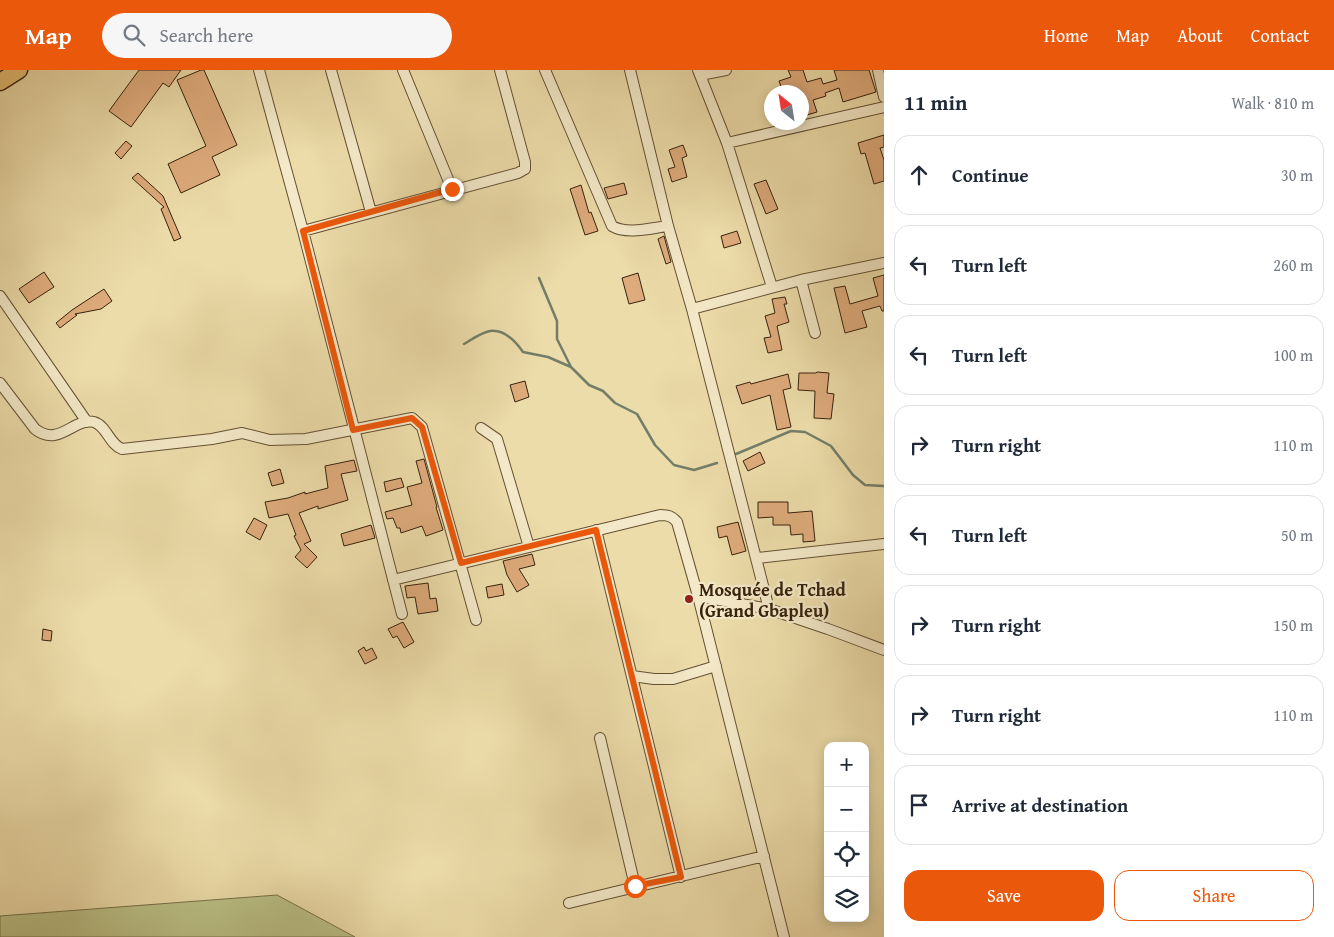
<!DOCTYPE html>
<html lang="en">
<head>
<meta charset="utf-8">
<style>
  body { margin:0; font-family:"Gentium Book Plus",serif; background:#f6f6f7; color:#1f2937 }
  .controls { position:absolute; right:15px; bottom:15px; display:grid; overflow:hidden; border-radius:10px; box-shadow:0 2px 12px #0003 }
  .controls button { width:45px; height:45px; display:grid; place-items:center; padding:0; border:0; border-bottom:1px solid #e0e1e3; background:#fff; color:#1f2937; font:25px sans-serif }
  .compass { position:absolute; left:764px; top:15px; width:45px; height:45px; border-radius:50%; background:#fff; box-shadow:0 2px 12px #0003; rotate:330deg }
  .stop { position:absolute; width:15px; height:15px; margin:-11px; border:4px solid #ea580c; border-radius:50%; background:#fff }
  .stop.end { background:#ea580c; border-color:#fff; box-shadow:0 1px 5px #0008 }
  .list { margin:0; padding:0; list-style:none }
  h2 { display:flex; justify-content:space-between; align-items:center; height:65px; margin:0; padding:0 20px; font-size:21px }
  h2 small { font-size:16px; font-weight:400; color:#747a83 }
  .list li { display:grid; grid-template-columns:32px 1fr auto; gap:15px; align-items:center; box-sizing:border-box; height:80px; margin:0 10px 10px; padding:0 10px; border:1px solid #e0e1e3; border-radius:15px }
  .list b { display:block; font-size:19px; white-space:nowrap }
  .list em { font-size:16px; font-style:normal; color:#747a83 }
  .actions { display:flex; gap:10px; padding:15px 20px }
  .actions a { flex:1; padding:11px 0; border:1px solid #ea580c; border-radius:15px; text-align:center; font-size:18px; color:#ea580c }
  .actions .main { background:#ea580c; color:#fff }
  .icon { flex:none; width:28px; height:28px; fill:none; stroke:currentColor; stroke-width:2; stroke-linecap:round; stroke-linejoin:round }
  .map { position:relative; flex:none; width:884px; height:867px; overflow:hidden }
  header { display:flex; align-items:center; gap:30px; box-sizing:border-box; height:70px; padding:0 25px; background:#ea580c; color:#fff }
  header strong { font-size:24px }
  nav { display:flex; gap:28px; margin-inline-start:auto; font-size:18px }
  .search { width:350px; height:45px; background:#f6f6f7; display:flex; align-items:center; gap:12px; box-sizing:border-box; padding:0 18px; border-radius:28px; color:#747a83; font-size:19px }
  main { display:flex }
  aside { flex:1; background:#fff }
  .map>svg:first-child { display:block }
</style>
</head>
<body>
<header>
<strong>Map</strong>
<div class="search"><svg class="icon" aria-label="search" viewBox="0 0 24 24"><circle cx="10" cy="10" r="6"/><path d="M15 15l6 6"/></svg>Search here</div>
<nav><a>Home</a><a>Map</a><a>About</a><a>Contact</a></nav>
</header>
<main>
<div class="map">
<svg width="884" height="867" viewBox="0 0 884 867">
  <rect width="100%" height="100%" fill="#ecdca9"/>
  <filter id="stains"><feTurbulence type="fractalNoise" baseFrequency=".004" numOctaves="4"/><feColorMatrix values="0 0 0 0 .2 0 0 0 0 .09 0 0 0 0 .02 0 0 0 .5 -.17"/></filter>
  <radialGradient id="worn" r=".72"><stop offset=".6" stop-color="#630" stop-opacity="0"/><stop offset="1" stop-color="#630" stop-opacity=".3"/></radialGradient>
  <path fill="#bac086" stroke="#787149" d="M277 825 355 867H0V846Z"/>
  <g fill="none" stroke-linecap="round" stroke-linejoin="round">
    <path stroke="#727e6a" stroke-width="2.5" d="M539 208 557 251V269L571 297
      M464 274C471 270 482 262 490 261 505 259 516 272 523 282L548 287 571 297 589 315 603 321 615 333 637 344 655 375 674 395 694 400 717 393
      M736 384 791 361 805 362 831 376 853 405 865 415 884 416"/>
  </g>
  <path fill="#deab7c" stroke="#37220c" d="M139 0H181L169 17 163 13 131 57 109 41Z
    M201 0H204L237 75 212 87 220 105 181 123 168 94 206 76 177 10Z
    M788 0H803L807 12 821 8 823 14 837 10 834 0H869L876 22 843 32 839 18 825 23 826 26 813 30 817 42 807 45 806 43 802 45V22H783L779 11 791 7Z
    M884 65V77L880 78 884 90V111L874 114 865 83 861 84 858 73Z
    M126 71 132 76 121 89 115 83Z
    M683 75 687 86 682 88 687 107 672 112 668 99 675 97 669 80Z
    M138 103 163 126 181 168 174 171 161 139 164 137 132 108Z
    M766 110 778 139 766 144 754 114Z
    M624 113 627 124 608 129 604 118Z
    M581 115 589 143 591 142 598 161 585 165 570 119Z
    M737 161 741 173 724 178 721 166Z
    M664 166 671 192 666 194 658 169Z
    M44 202 54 217 29 233 19 219Z
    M638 203 645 230 629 234 622 208Z
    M884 205V241H882L880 236 862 241 867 257 845 263 834 218 845 216 850 234 878 226 873 208Z
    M104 219 112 231 101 239 75 244 77 245 60 258 56 253 72 240Z
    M785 227 787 234H784L789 252 777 256 782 280 768 283 764 268 771 267 765 246 775 243 772 229Z
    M817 302 829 303 827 323 834 324 831 349 814 348 815 321 798 320 799 303H816Z
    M788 304 791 318 783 320 791 357 777 360 770 325 742 334 736 316 750 312 751 314Z
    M525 311 529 327 515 332 510 315Z
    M760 382 765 393 748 401 743 391Z
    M424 389 437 437H436L443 460 426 466 422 456 401 463 400 458H397L393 448 387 449 385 442 412 435 407 417 422 413 416 391Z
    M354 390 357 401 341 404 348 430 318 439V436L299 443 311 471 304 474 317 487 307 498 295 487 301 480 294 466 296 465 288 444 269 448 265 432 288 428 305 422V424L328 418 325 396Z
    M280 399 284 413 272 416 268 403Z
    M401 408 404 417 386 422 384 412Z
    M758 432H788V443L812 441 815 471 803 472V464L791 465 790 455H773V447L758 448Z
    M254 448 267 455 260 470 246 462Z
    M738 452 746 481 732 485 727 466 719 468 717 457Z
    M371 455 375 468 344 476 341 464Z
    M532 484 535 495 519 499 529 515 517 522 507 505 503 491Z
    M428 513 430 529 436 528 438 541 418 544 415 527 407 528 405 516Z
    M502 514 504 525 488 528 486 517Z
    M403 552 414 572 404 578 397 566 393 568 388 559Z
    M43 559 52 561 51 571 42 570Z
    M364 577 366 581 372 578 377 588 365 594 358 581Z"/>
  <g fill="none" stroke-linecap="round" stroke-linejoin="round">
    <defs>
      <path id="street" d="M259 0 303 161 402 544
        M331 0 371 142
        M403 0 452 119
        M545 0 612 156C627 165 651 158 668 156
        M630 0 668 156 692 239 769 539
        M698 0 727 73 772 217
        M878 0 884 27
        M700 5 726 0
        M727 73 884 37
        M303 161 518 103 525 99V92L500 0
        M801 210 815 263
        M0 226 87 352
        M692 239 801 210 884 193
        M0 313 35 359C59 378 74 347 94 352 107 356 109 374 122 379L212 369 242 363 270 370 306 369 412 348 422 357 476 550
        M481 358 497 369 529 477
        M596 460 681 807
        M757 488 884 474
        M393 510 660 445C668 445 672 446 677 452L698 526
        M632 606 654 609H673L716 596
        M600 668 635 816
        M569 833 764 786
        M784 867 698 526 769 539 828 559 884 580"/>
      <path id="primary" d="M0 12 19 0"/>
    </defs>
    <use href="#street" stroke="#645033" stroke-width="12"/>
    <use href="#primary" stroke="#37220c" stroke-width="19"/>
    <use href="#street" stroke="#f3e8c7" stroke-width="10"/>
    <use href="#primary" stroke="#e6be74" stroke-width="16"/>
  </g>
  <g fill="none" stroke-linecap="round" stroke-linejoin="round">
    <path stroke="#ea580c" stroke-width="6" d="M452 119 303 161 353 360 412 348 422 357 461 493 596 460 681 807 635 816"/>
  </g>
  <circle fill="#8f2418" stroke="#f3e8c7" stroke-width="2" cx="689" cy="529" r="5"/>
  <g text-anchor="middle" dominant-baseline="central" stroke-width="4.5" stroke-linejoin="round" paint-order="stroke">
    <g font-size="18" font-weight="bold" fill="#37220c" stroke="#f3e8c7" text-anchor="start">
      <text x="699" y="519">Mosquée de Tchad<tspan x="699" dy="21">(Grand Gbapleu)</tspan></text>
    </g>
  </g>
  <rect width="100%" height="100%" filter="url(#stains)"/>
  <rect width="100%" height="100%" fill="url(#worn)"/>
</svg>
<div class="controls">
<button>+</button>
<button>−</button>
<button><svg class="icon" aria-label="locate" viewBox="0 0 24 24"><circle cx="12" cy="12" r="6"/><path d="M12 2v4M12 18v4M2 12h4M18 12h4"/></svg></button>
<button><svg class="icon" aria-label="layers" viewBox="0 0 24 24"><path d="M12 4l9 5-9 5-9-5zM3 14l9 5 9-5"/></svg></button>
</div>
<svg class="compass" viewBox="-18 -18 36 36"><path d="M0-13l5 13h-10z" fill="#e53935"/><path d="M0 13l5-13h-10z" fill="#747a83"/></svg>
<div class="stop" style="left:635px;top:816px"></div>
<div class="stop end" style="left:452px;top:119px"></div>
</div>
<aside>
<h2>11 min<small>Walk · 810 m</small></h2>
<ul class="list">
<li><svg class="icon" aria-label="ahead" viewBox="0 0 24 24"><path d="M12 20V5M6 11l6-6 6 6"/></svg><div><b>Continue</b></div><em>30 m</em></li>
<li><svg class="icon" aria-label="left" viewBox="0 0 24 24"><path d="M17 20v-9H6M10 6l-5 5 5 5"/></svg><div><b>Turn left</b></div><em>260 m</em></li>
<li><svg class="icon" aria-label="left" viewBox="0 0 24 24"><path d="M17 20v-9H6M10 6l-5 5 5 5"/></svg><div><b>Turn left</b></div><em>100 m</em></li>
<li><svg class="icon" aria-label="right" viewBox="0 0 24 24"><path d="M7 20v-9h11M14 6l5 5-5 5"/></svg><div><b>Turn right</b></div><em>110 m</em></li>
<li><svg class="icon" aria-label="left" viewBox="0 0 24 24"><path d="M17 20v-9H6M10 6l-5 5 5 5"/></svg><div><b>Turn left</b></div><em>50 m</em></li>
<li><svg class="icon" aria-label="right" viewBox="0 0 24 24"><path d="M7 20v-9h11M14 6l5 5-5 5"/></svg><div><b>Turn right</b></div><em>150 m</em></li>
<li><svg class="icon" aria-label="right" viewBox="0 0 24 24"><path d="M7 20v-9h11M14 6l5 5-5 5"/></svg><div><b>Turn right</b></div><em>110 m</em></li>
<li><svg class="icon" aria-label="arrive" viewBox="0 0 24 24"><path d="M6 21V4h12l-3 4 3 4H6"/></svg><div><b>Arrive at destination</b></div></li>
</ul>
<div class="actions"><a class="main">Save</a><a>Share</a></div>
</aside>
</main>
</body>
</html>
